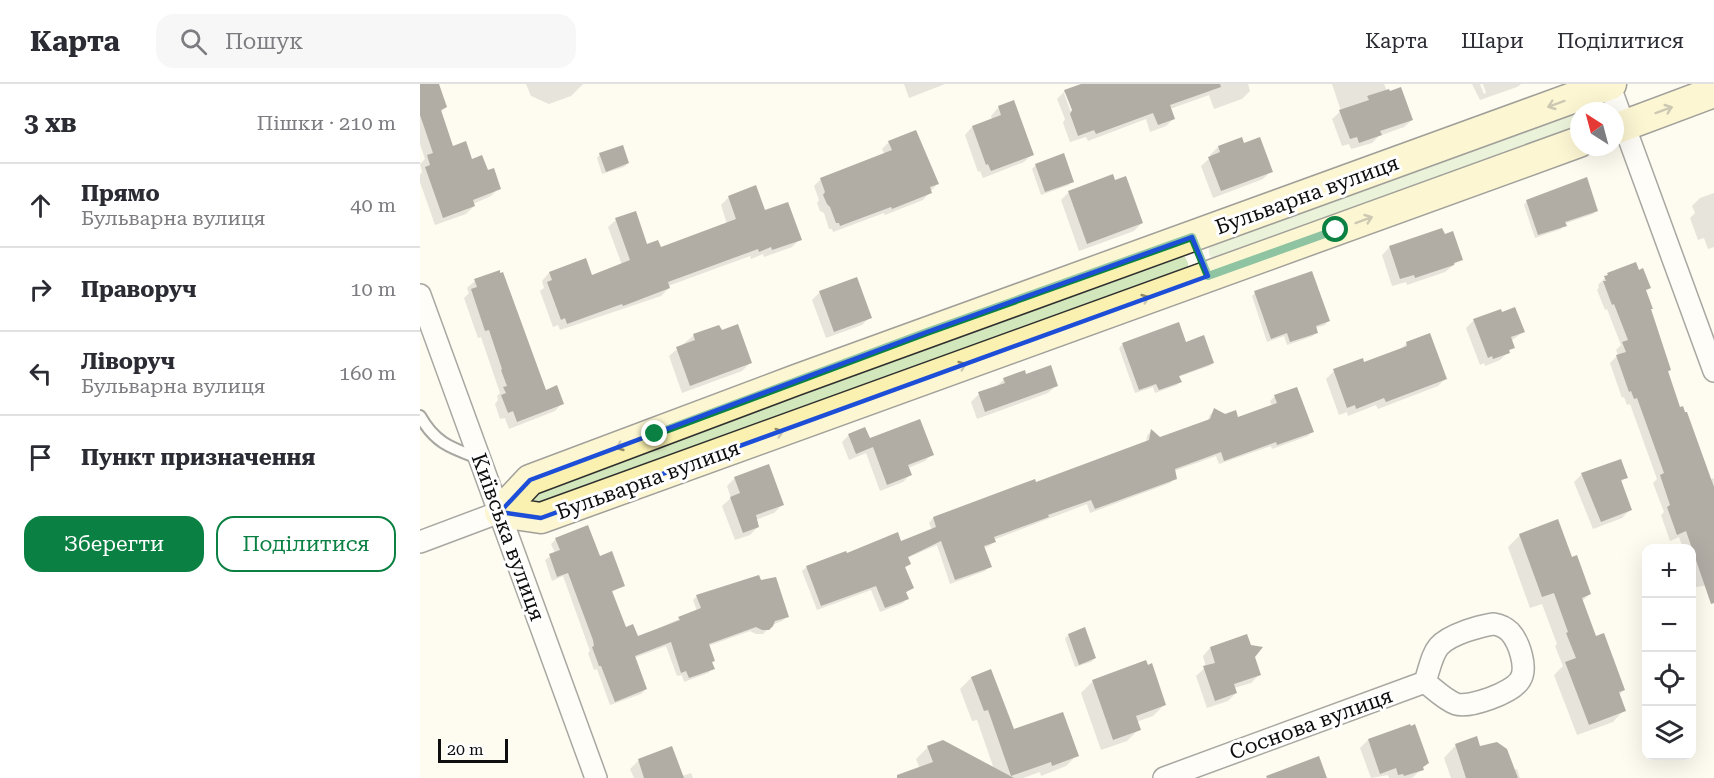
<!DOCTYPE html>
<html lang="uk">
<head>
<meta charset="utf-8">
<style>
  body { margin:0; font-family:"Roboto Serif",serif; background:#f7f7f7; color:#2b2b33 }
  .controls { position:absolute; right:18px; bottom:18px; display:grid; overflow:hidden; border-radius:12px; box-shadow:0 6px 24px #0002 }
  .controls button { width:54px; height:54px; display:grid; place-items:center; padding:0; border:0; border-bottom:2px solid #e1e1e2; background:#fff; color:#2b2b33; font:30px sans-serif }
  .compass { position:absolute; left:1150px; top:18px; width:54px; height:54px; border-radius:50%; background:#fff; box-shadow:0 6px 24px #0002; rotate:324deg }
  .scale { position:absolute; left:18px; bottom:15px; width:70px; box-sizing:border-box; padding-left:6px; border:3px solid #0e0e0e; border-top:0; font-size:16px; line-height:21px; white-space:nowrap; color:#0e0e0e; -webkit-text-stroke:4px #fff; paint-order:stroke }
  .stop { position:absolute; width:18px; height:18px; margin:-14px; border:4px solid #0b8043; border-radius:50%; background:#fff }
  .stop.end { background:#0b8043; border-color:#fff; box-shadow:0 2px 6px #0008 }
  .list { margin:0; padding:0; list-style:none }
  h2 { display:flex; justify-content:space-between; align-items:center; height:78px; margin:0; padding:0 24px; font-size:26px }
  h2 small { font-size:20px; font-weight:400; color:#7c7c81 }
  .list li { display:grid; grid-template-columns:39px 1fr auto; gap:18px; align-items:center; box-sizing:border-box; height:84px; padding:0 24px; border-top:2px solid #e1e1e2 }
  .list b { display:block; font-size:22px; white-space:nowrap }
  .list p { margin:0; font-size:20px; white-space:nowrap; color:#7c7c81 }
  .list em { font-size:20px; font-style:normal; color:#7c7c81 }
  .actions { display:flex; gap:12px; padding:18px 24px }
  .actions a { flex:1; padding:14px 0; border:2px solid #0b8043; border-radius:18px; text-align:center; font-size:21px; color:#0b8043 }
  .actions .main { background:#0b8043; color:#fff }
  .icon { flex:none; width:33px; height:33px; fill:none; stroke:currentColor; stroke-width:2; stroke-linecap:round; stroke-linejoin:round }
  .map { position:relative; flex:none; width:1294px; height:694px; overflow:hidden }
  header { display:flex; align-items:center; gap:36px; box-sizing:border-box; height:84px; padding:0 30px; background:#fff; border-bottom:2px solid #e1e1e2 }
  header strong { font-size:28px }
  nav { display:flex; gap:33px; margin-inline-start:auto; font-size:21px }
  .search { width:420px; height:54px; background:#f7f7f7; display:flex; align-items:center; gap:15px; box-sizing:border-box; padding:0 21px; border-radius:18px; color:#7c7c81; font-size:22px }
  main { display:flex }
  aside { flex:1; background:#fff }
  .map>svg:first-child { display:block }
</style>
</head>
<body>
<header>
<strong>Карта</strong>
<div class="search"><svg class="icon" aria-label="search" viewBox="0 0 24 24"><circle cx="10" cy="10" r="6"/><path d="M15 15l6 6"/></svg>Пошук</div>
<nav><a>Карта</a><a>Шари</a><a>Поділитися</a></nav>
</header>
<main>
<aside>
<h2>3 хв<small>Пішки · 210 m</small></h2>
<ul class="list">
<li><svg class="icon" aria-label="ahead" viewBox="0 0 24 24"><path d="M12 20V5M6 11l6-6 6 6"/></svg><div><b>Прямо</b><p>Бульварна вулиця</p></div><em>40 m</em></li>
<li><svg class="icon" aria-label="right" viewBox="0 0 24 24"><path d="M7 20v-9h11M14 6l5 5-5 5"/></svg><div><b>Праворуч</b></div><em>10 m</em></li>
<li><svg class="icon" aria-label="left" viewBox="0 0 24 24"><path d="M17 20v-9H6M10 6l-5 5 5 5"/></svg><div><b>Ліворуч</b><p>Бульварна вулиця</p></div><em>160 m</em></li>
<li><svg class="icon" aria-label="arrive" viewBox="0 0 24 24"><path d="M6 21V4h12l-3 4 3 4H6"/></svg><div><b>Пункт призначення</b></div></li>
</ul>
<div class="actions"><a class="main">Зберегти</a><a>Поділитися</a></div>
</aside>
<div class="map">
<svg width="1294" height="694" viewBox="0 0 1294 694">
  <rect width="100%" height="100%" fill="#fefbf0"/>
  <path fill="#d3e7bc" d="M1171 21 1176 23 1177 27H1159V46L793 176 789 170V163L795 157Z
    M758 171 765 173 768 179V185L117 421 112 415 116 403Z"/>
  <path fill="#0003" fill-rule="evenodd" d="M0 0H17L26 23 20 29 32 64 67 88 79 104 71 112 53 120 54 122 46 130 15 141 0 98V91L2 88 0 80 5 75 0 60Z
    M106 0H163L151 12 129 20 111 12Z
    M484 0H525L489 14Z
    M662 0H828L830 7 822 15 794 25 789 11 750 25 753 35 746 42 730 48 726 35 668 57 666 53 650 58 643 39 645 35 637 15 645 7ZM644 9H647L656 33 653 34Z
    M912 0H964L967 7 992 36 984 43 959 52 952 59 931 65 929 60 922 62 912 35 921 27Z
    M1052 0H1060L1064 10 1066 9 1063 0H1101L1097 3 1060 16Z
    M593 18 612 70 604 78 563 94 560 87 558 88 545 51 552 43 572 36 571 32 578 24Z
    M821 55 823 61 851 87 843 95 793 114 781 82 791 73 790 71 798 63Z
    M469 58 518 99 503 116 465 131 464 129 413 148 412 145H409L404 129 400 127 397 119 399 116 394 102 401 95 465 71 462 65Z
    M180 70 208 79 204 83 182 90 177 74Z
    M616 81 652 97 649 101 621 111 612 85Z
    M649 108 722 139 714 147 659 167 641 116Z
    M1294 109V163L1288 165 1284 154 1278 156 1270 134 1275 129 1272 122 1280 114Z
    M309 113 380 155 372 163 344 173 343 170 331 175 330 172 248 202 249 204 241 212 140 246 138 241 133 243 120 207 124 204 122 197 129 189 171 193 202 181 188 143 196 136 226 162 240 165 307 140 301 121Z
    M1107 117 1177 127 1173 130 1144 140 1141 145 1115 154 1104 121Z
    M970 163 1041 175 1025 188 987 201 986 198 972 202 962 171Z
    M1215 180 1229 204 1225 207 1230 226 1250 286 1247 289 1259 325 1290 396 1294 394V518L1288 501 1276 503 1272 489V464H1263L1259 453 1250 457 1241 431 1244 428 1233 399 1237 395 1210 320 1207 321 1204 313 1202 314 1190 279 1198 271 1196 266 1201 261 1187 225 1185 226 1177 206 1179 203 1178 201 1188 191Z
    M55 197 125 307 142 319 135 327 89 345 85 334 80 335 75 320 78 316 77 312 80 309 61 253 58 254 44 214 49 209 47 204Z
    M400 208 450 233 442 241 406 254 392 216Z
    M835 209 908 237 905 241 895 244 896 248 893 252 867 261 864 252 847 258 832 212Z
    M1054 236 1103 248 1091 257 1093 263 1080 276 1065 282 1064 279 1060 281 1046 244Z
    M299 242 330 279 322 287 262 309 249 272 273 252Z
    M987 259 1026 294 1018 302 958 325 956 321 928 332 927 328 919 331 906 295 914 287 943 280 979 267Z
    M703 260H765L793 279 789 282 758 293 760 298 757 301 735 309 733 303 715 309 699 264Z
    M605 292 636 302 628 309 557 335 551 318 559 310 575 304 584 295Z
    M855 312 892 347 888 352 852 365 851 362 799 380 796 372 754 387 755 394 750 399 670 429 667 420 573 456 574 458 569 462 564 464 570 482 565 487 530 500 517 461 487 474 489 480 484 485 492 504 485 509 487 514 483 519 460 528 451 506 397 526 382 487 387 483 426 471 480 459 512 446 509 439 513 434 616 400 726 359 727 352 731 347 740 354 787 338 790 331 795 326 817 334 852 322 850 317Z
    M429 351 512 370 505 377 488 384 490 391 483 398 460 407 446 369 429 376 422 358Z
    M1162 390 1206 393 1201 398 1210 426 1202 434 1173 445 1154 398Z
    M315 394 362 421 354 429 335 436 338 443 330 451 315 456 302 422 311 414 307 402Z
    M1100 451 1170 510 1162 517 1176 554 1204 606 1199 611 1204 626 1193 638 1157 651 1134 591 1143 582 1135 562 1137 560 1122 520 1110 524 1088 463Z
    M136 455 179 474 203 501 191 509 205 545 217 554 277 527 273 516 277 512 367 533 362 537 352 541 343 550H336L330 547 288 562 293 584 288 589 264 598 262 591 257 592 246 562 214 574 226 605 221 610 190 621 177 585 174 586 168 569 170 567 143 492 132 497 125 476 135 469 131 460Z
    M648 551 675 574 671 578 655 583 645 555Z
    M790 564 833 573 839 591 831 599 814 604 816 609 808 617 787 624 776 592 786 583 783 572Z
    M570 587 593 647 657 671 646 682 621 692 620 688 603 694H495L500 685 496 675 508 663 574 685 557 636 552 637 540 605 551 594Z
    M673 597 745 620 733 632 716 638 719 645 707 657 681 666 661 609Z
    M989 642 1008 679 992 694H969L968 691 951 694 940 664 948 656Z
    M1056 654 1059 664 1093 686 1097 685 1100 694H1031L1024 674 1035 662Z
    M251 664 262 692 271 689 273 694H214L210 685 218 677Z"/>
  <path fill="#564f4b" d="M0 0H19L27 23 21 26 33 62 46 57 52 75 62 71 68 86 74 84 81 105 53 116 55 122 23 134 5 83 10 81 7 71 13 69 0 31Z
    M661 0H800L801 3 750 21 755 35 738 41 733 29 676 50 674 46 658 52 650 30 652 26 644 6Z
    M981 3 993 36 960 47 962 51 939 59 937 53 930 55 919 26 949 16 947 12 969 5 970 7Z
    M594 16 614 71 571 87 568 80 566 81 552 42 581 31 578 22Z
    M496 46 519 100 510 103 512 109 472 125 471 123 420 142 419 139H416L410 123 407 120 403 111 405 108 400 94 472 66 468 57Z
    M822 53 824 59 840 53 853 88 801 107 788 73 800 68 798 62Z
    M203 61 209 79 186 88 179 69Z
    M644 69 654 98 625 108 615 80Z
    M693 90 695 96 706 92 723 139 667 160 648 107Z
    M1167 93 1178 127 1145 138 1147 142 1118 151 1106 116Z
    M336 101 345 126 368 118 382 156 352 166 351 163 339 168 338 165 248 198 250 204 203 222 202 220 147 240 145 234 141 236 127 198 132 196 129 188 166 174 172 191 210 176 195 134 216 127 227 160 238 156 241 163 316 135 308 112Z
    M1022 144 1025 150 1033 147 1043 176 1034 179V181L995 194 994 191 980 195 969 162Z
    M1216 178 1219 186 1223 184 1231 204 1226 206 1233 225H1231L1251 286 1248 287 1260 323 1263 322 1265 328H1267L1294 403V519L1291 520 1266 447 1257 451 1247 423 1250 421 1240 391 1244 389 1217 314 1214 315 1211 307 1209 308 1196 271 1206 268 1202 258 1208 256 1194 220 1192 221 1183 197H1186L1184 192 1188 191 1187 189Z
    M80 186V189L83 188 126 306 137 301 144 320 97 338 93 327 88 329 81 311 86 309 83 303 87 302 81 286 82 285 69 246 65 247 51 205 57 203 54 195Z
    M892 187 910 237 896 242 898 249 870 258 867 249 851 255 834 207Z
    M437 193 452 234 414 248 399 207Z
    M1095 223 1105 248 1091 253 1095 264 1089 266 1090 269 1073 275 1072 272 1068 274 1053 235 1081 225 1082 228Z
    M759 238 766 258 784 251 794 279 759 292 762 298 739 306 736 300 719 306 702 259Z
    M318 240 332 279 270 302 256 263 275 256 273 250 299 241 302 246Z
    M1010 249 1027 295 966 318 964 314 936 325 935 321 927 324 913 285 943 274 944 278 987 262 986 258Z
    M631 281 638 302 565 328 558 308 585 299 583 294 605 286 606 290Z
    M877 303 894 348 857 361 856 358 804 377 801 368 755 385 757 395 675 425 671 416 628 431 629 433 574 453 576 458 564 462 572 483 535 496 521 457 488 473 491 480 485 483 494 504 486 508 489 515 465 524 456 502 401 522 386 482 426 467 427 469 478 448 481 457 516 443 513 433 615 395 616 398 729 356 731 345 740 353 790 335 794 324 805 330 816 326 818 333 857 319 854 311Z
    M500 335 514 371 488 381 492 391 467 401 453 363 436 370 428 350 445 343 450 354Z
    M1201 375 1208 394 1201 396 1212 426 1181 438 1161 389Z
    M349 380 364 421 336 431 339 443 323 449 310 413 320 409 314 393Z
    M1138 435 1152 473 1157 471 1171 510 1162 514 1176 552 1184 549 1205 606 1199 608 1206 627 1169 641 1145 578 1156 574 1146 549 1148 548 1134 509 1122 513 1099 450Z
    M168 441 180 472 192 467 205 502 192 507 206 543 213 540 218 552 260 536 258 533 281 524 276 511 339 491 341 496 356 493 369 533 355 537 353 542 349 546H342L336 543 289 560 295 577 292 578 295 585 269 594 266 587 261 589 251 558 215 572 227 605 195 618 181 582H179L172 563 174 562 173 556 148 489 137 493 129 470 140 466 135 454Z
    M665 543 676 574 659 581 648 550Z
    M827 550 831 561 843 563 835 573 841 591 814 600 817 609 795 617 783 582 795 579 790 563Z
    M726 576 728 581 732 579 746 621 716 632 721 646 693 656 672 596Z
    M571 585 594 645 643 628 659 672 632 682 631 678 591 692 568 626 564 627 551 593Z
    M990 640 991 642 995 640 1009 679 1003 683 1004 686 984 692 983 690 978 691 976 684 960 690 948 655Z
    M1057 652 1060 662 1077 658 1087 665 1098 694H1046L1035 660Z
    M523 656 594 694H477V691L513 678 507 662Z
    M252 662 264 694H224L218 675Z
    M899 672 907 694H847L846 692Z"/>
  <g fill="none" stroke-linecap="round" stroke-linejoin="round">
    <defs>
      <path id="lane" d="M0 332C15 359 31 364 58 374"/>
      <path id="street" d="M1189 0 1294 287
        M0 211 176 694
        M0 458 80 428
        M1074 540C1080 541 1085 543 1090 548 1099 558 1108 584 1100 596 1092 609 1050 624 1036 620 1025 616 1014 605 1005 598 1015 566 1013 559 1046 547 1056 544 1064 541 1074 540Z
        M744 694 1005 598"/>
      <path id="secondary" d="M1195 45 1294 8
        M80 428 110 396 376 296 1191 0
        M80 428 121 434 1159 58"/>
    </defs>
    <use href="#lane" stroke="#414141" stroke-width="14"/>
    <use href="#street" stroke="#414141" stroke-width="24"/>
    <use href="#secondary" stroke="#303030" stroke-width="33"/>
    <use href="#lane" stroke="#fff" stroke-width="10"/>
    <use href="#street" stroke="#fff" stroke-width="21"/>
    <use href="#secondary" stroke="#faf0af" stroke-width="30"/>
  </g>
  <defs><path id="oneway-shaft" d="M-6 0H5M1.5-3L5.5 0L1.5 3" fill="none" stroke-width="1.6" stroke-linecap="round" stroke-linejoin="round" transform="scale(1.5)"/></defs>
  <g stroke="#908a67">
    <use href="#oneway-shaft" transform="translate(1136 20) rotate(160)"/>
    <use href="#oneway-shaft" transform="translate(1244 26) rotate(-20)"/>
    <use href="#oneway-shaft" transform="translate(944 136) rotate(-20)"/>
    <use href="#oneway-shaft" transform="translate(721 216) rotate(-20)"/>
    <use href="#oneway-shaft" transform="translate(538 283) rotate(-20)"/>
    <use href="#oneway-shaft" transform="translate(355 350) rotate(-19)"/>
    <use href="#oneway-shaft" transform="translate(204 361) rotate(160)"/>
  </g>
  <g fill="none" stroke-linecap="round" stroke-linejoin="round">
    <path stroke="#0b8043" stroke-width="8" d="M235 350 507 248 772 153 788 192 916 146"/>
  </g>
  <path d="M0 0H1294V694H0ZM772 153 788 192 121 434 80 428 110 396 507 248Z" fill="#fefbf0" fill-opacity=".55" fill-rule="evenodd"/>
  <path fill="none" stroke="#1d4ed8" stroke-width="4.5" stroke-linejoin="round" d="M772 153 788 192 121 434 80 428 110 396 507 248Z"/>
  <g text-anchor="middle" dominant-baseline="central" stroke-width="6" stroke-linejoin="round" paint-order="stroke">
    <g font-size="21" fill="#0e0e0e" stroke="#fff">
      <text transform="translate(887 111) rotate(-20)">Бульварна вулиця</text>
      <text transform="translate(228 396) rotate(-20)">Бульварна вулиця</text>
      <text transform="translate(88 453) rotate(70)">Київська вулиця</text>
      <text transform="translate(891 640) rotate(-20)">Соснова вулиця</text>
    </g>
  </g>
</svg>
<div class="controls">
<button>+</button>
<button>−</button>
<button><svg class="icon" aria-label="locate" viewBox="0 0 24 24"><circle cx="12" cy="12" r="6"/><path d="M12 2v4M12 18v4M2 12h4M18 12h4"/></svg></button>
<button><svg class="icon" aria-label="layers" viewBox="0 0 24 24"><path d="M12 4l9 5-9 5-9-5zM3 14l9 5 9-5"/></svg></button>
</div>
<svg class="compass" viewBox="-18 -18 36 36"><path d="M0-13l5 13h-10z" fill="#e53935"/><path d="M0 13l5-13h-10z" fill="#7c7c81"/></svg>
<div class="scale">20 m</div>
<div class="stop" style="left:916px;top:146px"></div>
<div class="stop end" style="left:235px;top:350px"></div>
</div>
</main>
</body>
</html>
